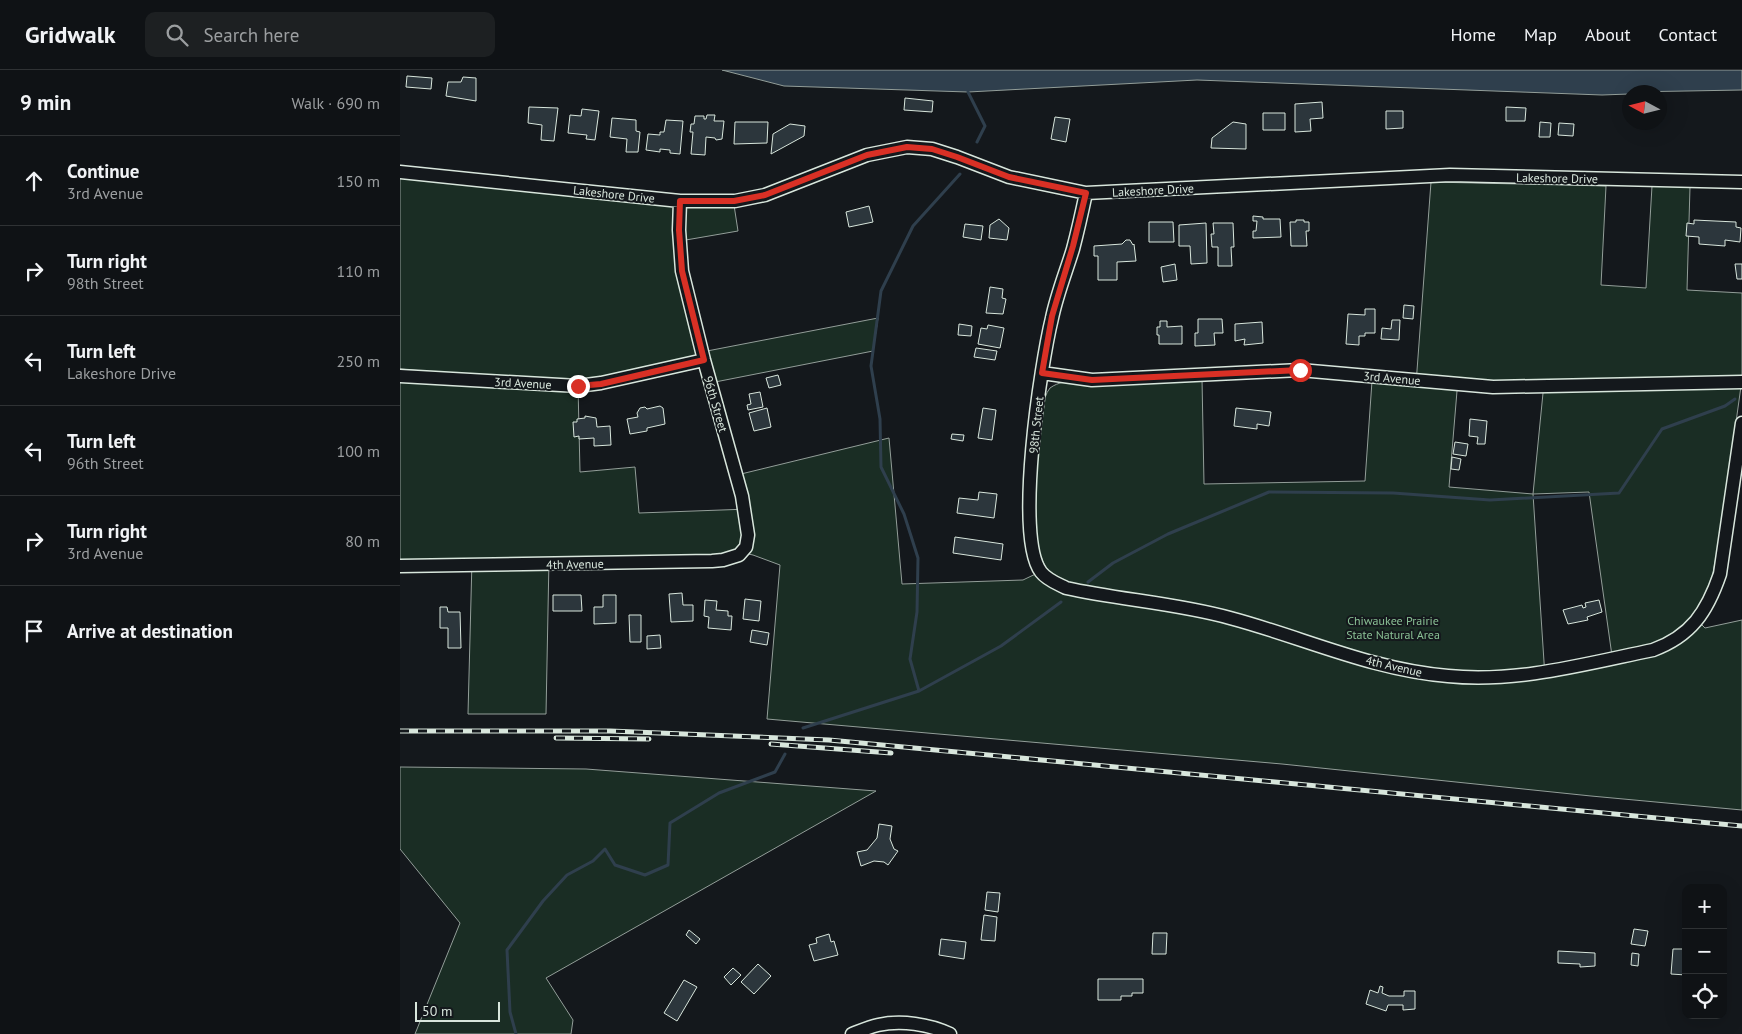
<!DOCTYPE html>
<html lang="en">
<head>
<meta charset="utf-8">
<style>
  body { margin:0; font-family:"PT Sans",sans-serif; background:#1d2022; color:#f1f3f6 }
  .controls { position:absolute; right:15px; bottom:15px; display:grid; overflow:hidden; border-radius:10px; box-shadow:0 5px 20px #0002 }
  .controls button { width:45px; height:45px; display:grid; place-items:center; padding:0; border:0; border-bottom:1px solid #2f3234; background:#0f1215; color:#f1f3f6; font:25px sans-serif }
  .compass { position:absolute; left:1222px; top:15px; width:45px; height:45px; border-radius:50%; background:#0f1215; box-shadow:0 5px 20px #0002; rotate:277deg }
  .scale { position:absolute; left:15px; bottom:12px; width:85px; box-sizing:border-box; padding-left:5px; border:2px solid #d8e6dc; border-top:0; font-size:14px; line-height:18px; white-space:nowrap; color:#d8e6dc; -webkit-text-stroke:4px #14181c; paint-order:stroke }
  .stop { position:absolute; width:15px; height:15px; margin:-11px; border:4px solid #d93025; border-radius:50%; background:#fff }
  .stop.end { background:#d93025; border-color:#fff; box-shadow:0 1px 5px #0008 }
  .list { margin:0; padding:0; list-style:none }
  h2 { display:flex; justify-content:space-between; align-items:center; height:65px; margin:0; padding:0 20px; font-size:21px }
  h2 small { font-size:16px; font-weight:400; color:#9b9ea0 }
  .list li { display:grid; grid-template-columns:32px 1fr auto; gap:15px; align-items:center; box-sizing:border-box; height:90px; padding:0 20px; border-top:1px solid #2f3234 }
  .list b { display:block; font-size:19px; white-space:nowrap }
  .list p { margin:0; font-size:16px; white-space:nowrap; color:#9b9ea0 }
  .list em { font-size:16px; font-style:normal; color:#9b9ea0 }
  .icon { flex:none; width:28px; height:28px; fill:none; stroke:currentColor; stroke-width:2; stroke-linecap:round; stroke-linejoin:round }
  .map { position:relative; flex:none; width:1342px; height:964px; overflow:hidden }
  header { display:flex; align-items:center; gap:30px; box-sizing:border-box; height:70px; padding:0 25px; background:#0f1215; border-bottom:1px solid #2f3234 }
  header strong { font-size:24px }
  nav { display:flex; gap:28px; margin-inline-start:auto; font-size:18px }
  .search { width:350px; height:45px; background:#1d2022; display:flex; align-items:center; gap:12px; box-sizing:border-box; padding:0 18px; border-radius:10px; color:#9b9ea0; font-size:19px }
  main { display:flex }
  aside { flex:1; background:#0f1215 }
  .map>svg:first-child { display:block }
</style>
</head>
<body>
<header>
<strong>Gridwalk</strong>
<div class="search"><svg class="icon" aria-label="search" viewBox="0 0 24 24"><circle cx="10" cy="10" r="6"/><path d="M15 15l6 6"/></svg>Search here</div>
<nav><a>Home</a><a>Map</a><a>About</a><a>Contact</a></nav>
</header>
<main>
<aside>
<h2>9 min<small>Walk · 690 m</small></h2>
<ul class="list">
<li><svg class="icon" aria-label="ahead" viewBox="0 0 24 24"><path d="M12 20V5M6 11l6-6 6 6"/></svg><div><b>Continue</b><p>3rd Avenue</p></div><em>150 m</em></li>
<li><svg class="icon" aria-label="right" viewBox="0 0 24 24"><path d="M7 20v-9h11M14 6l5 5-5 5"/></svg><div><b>Turn right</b><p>98th Street</p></div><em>110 m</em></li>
<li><svg class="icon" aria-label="left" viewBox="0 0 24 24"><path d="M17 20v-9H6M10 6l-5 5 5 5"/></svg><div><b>Turn left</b><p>Lakeshore Drive</p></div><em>250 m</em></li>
<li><svg class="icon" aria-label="left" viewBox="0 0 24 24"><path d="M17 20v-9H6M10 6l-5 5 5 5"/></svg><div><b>Turn left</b><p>96th Street</p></div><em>100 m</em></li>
<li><svg class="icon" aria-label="right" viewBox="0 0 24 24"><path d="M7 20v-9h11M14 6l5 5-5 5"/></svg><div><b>Turn right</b><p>3rd Avenue</p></div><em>80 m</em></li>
<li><svg class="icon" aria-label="arrive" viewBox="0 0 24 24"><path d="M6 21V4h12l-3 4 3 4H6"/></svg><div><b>Arrive at destination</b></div></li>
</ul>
</aside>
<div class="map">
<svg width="1342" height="964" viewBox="0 0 1342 964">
  <rect width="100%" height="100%" fill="#14181c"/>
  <path fill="#1a2d24" stroke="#939e99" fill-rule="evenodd" d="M0 108 238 133 334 135 338 161 280 171 307 281 478 248 473 281 310 313 298 292 192 315 0 299Z
    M1031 112 1206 116 1201 215 1246 218 1252 116 1290 117 1287 220 1342 223V309L1320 467 1311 513 1306 527 1294 547 1305 558 1342 550V740L1191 726 882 694 367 649 380 495 353 485 335 481 312 486 149 489 146 644H68L72 490 0 492V311L178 316 180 402 235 397 239 443 349 439 341 404 489 368 502 514 623 510 646 499 637 477 636 466C635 439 634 336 650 318 654 315 659 313 664 312L802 309 804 414 965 411 972 311 1016 314ZM1058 309 1144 313 1133 424 1049 417ZM1189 422 1213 593 1145 607 1133 424Z
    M0 697 186 699 476 721 146 908 173 950 171 964H15L60 853 0 779Z"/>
  <path fill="#2f3f4d" stroke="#939e99" d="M322 0H1342V20L1230 22 1229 24 1202 25 797 10 568 22 384 16Z"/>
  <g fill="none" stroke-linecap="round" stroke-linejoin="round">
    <path stroke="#2f3f4d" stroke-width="3" d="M568 22 585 56 577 72
      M688 512 713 493 768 464 869 422 993 423 1090 430 1219 423 1262 359 1325 336 1335 329
      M519 621 510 589 517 542 518 488 504 444 481 397 480 349 471 296 481 221 513 156 560 104
      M403 658 519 621 601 576 661 532
      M116 964 110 942 107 880 143 831 167 805 193 791 205 779 215 795 245 805 268 795 270 753 319 723 375 702 385 684"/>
  </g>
  <path fill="#2c363c" stroke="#d8e6dc" d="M7 6 32 8 31 19 6 17Z
    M63 7 76 8V31L46 26 48 12H61Z
    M505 28 533 31 532 42 504 40Z
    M922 32 923 48 910 49 911 61 895 62V34Z
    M129 37 158 38 154 71 141 70 142 55 128 53Z
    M1106 37 1126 38 1125 51H1106Z
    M182 39 199 41 195 70 186 69 187 65 168 63 170 45 181 46Z
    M986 41H1003V58L986 59Z
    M863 43H885V60H863Z
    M307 45H315L314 51H324L322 69 316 70 315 68 306 67 305 85 291 84 293 62H290L291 54H294L295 46H304V49H306Z
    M655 47 670 49 666 72 651 69Z
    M212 48 236 50V61L240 62 238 82H226L227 69 210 67Z
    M266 50 283 51 280 84 270 83V80L260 79V82L246 80 248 64 260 65V62H264Z
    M335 52H368L367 73 334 74Z
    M833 52 846 54V79L811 78 812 68Z
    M1140 52 1151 53 1150 67H1139Z
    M1159 53 1174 54 1173 66 1158 65Z
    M390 54 405 56 404 66 371 84 373 64Z
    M469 136 473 152 449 157 446 142Z
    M853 146 863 147V149H880L881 167 853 168V161H856L857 151H853Z
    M599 149 609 158 607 170 589 168 590 155Z
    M896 150H904V152H909V161H906L907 176H891L890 152H896Z
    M1294 150 1336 152V157L1341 158 1340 172 1325 170V176L1299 174V167L1286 166 1287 153 1294 154Z
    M749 152H773L774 172H749Z
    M806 153 807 193 791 194 790 176H779V155Z
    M813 153H833L834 177H831L832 196H818V177H812L811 164H814Z
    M565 154 583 156 581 170 563 167Z
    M726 170H730L733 175 734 174 736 191 717 192V210H698V186H694V176L722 174Z
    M775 194 777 210 763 212 761 197Z
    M1335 194H1342V209H1337Z
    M590 217 603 219 602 228 606 229 603 244 586 243Z
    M1004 235 1014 236 1013 249 1003 248Z
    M965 239H975V263H965V266H959V275L946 274 948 244 965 245Z
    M798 249H822L823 263H814L815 275 795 276V263H798Z
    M992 250H1000L999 270 981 269 982 258 991 259Z
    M760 251H767V257L782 256V274H759V265H757V257H760Z
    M862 252 863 273 844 275 845 269 835 271V254Z
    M559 254 572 256 571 266 558 265Z
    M588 255 604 258 600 278 578 274 581 258 587 259Z
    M576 278 597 281 595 290 574 287Z
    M378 305 381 315 369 318 366 308Z
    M360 322 363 337 348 340 347 335 351 334 349 324Z
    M260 336 263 338 265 354 247 358V361L230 364 227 349 238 347 237 343 240 338 245 337 247 339Z
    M367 338 371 357 354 361 349 343Z
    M583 338 596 340 592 370 578 368Z
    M836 338 871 342 869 356 857 354V359L834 356Z
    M185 346 196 348 197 357 210 356 211 375 194 376V368L179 369V366L174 367 173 352H177V349L185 348Z
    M1070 349 1087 351 1085 374H1077L1078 367 1069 366Z
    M552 364 564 365 563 371 551 369Z
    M1055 372 1068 374 1066 386 1053 384Z
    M1052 387 1061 389 1059 400 1051 399Z
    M579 422 597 424 594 448 557 443 559 428 578 430Z
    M555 467 603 474 601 490 553 483Z
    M282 523 283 535H293V551L271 552 269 524Z
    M153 525H181L182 541H153Z
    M203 525H216V553L194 554V537H203Z
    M345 529 361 531 359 551 343 549Z
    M305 530 317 531 316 540 328 541V546H332L331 560 308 558 309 547 304 546Z
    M1199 530 1202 542 1187 547 1188 550 1168 554 1163 540 1182 535 1183 538 1186 537 1185 533Z
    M40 537H47L48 542H60L61 578H48V558H40Z
    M229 545H241V572H230Z
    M352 560 369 563 367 575 350 572Z
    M260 565 261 578 247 579V566Z
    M479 754 492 756 490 769 494 779 498 781 488 795 484 792 474 791 461 796 457 782 467 780 477 768Z
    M587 822 600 823 598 842 585 840Z
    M584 845 597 847 595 871 581 870Z
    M1234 859 1248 861 1245 876 1231 874Z
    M289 860 300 869 296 874 286 865Z
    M753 863H767L766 884H752Z
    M429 864 431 872 434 871 438 885 414 891 409 875 417 873 416 868Z
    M541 869 566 872 564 889 539 885Z
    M1273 879H1286V905L1271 904Z
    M1158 881 1195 883V896L1180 897V894L1158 893Z
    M1232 883 1239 884 1238 896 1231 895Z
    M358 894 371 906 354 924 341 912Z
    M333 898 341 905 331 915 324 907Z
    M698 909H743V923H732V926H721V930H698Z
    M284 910 297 917 277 951 264 943Z
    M980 916 983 917 982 923 989 926H1004V921H1015V939L1003 940V935H988L986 941 966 934 970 920 978 923Z"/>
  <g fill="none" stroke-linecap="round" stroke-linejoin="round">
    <defs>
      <path id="minor" d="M0 102 280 131H335L365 125 467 85 507 77 532 79 557 87 609 107 686 123 1050 105 1342 112
        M686 123C682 142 678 160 673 179 666 202 657 224 652 248 641 293 614 467 641 502 647 510 658 514 666 518 720 530 776 533 830 548 902 567 972 600 1048 606 1117 613 1185 594 1253 580 1291 566 1307 542 1320 504L1342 353
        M642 303 692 310 900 300 1093 317 1342 312
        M0 306 178 316 201 313 304 290
        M0 496 312 491 323 490 339 485 346 477 348 465 342 426 304 290 282 201 279 160 280 131
        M452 964C460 961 469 957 478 955 501 950 529 954 550 964"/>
    </defs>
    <use href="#minor" stroke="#d8e6dc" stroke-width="15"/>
    <use href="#minor" stroke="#14181c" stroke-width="12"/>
    <defs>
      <path id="rail" d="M0 661H210L429 670 1342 756
        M156 668 249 669
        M371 674 491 683"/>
    </defs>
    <use href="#rail" stroke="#d8e6dc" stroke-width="5"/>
    <use href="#rail" stroke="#14181c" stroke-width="3" stroke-dasharray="9" stroke-linecap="butt"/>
  </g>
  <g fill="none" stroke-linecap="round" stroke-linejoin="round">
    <path stroke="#d93025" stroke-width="6" d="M178 316 201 314 304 290 282 201 279 160 280 131H334L365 125 467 85 507 77 532 79 557 87 609 107 686 123 673 176 652 246 642 303 692 310 900 300"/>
  </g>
  <g text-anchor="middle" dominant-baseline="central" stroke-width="4" stroke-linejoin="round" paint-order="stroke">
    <g font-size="12" fill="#d8e6dc" stroke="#14181c">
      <text transform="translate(1157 108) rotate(1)">Lakeshore Drive</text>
      <text transform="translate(753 120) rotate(-3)">Lakeshore Drive</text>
      <text transform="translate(214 124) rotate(6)">Lakeshore Drive</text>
      <text transform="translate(992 308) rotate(5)">3rd Avenue</text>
      <text transform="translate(123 313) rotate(3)">3rd Avenue</text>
      <text transform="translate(316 334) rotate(74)">96th Street</text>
      <text transform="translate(636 355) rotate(-84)">98th Street</text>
      <text transform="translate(175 494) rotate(-1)">4th Avenue</text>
      <text transform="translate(994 596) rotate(13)">4th Avenue</text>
    </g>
    <g font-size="12" fill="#8ac095" stroke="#14181c">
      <text x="993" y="550">Chiwaukee Prairie<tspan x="993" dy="14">State Natural Area</tspan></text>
    </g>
  </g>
</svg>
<div class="controls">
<button>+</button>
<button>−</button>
<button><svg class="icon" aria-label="locate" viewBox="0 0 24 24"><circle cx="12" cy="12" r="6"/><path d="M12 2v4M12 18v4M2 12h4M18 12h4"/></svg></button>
</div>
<svg class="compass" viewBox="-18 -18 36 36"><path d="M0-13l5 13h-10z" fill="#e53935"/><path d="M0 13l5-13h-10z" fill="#9b9ea0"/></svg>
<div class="scale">50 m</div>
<div class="stop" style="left:900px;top:300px"></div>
<div class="stop end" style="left:178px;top:316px"></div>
</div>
</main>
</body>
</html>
